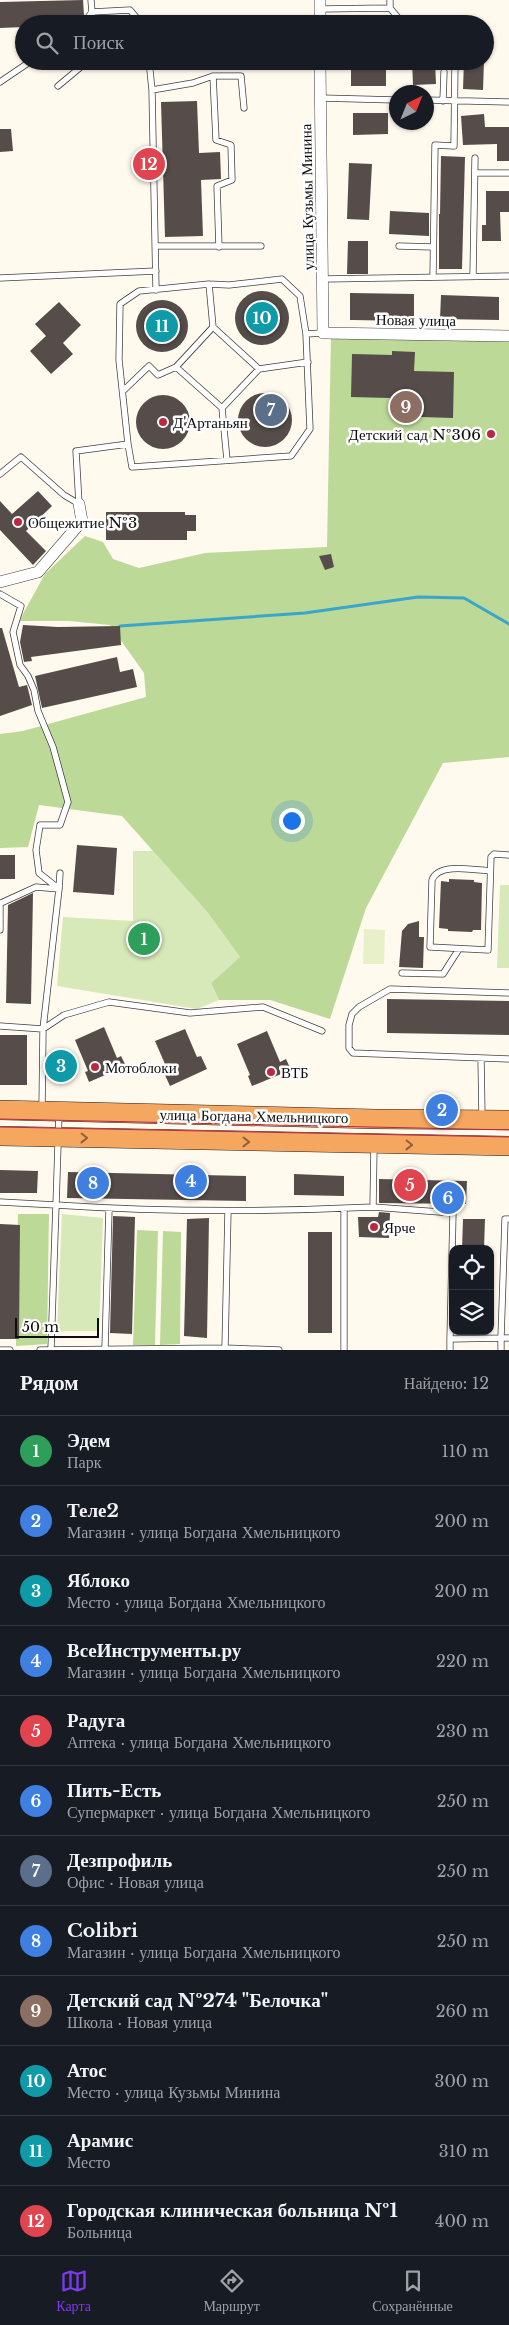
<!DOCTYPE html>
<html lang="ru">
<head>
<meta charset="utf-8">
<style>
	:root { --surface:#171b24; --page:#20242c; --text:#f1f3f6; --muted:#9ea1a6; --line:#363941; --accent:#7c3aed }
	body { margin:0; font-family:"Libre Baskerville",serif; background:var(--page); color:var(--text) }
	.controls { position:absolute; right:15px; bottom:15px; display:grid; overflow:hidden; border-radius:10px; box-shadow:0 1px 4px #0004 }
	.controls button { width:45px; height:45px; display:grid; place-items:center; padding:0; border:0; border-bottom:1px solid var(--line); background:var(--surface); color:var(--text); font:25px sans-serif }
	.compass { position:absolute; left:389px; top:85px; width:45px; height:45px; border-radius:50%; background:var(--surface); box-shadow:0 1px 4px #0004; rotate:43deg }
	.scale { position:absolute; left:15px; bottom:12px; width:84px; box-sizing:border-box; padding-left:5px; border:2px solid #0d0d0d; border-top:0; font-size:14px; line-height:18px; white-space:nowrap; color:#0d0d0d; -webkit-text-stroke:4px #fff; paint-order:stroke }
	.you { position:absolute; left:291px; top:820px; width:18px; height:18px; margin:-12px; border:4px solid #fff; border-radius:50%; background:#1a73e8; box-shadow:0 0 0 8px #1a73e833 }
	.badge { display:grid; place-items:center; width:32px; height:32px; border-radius:50%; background:var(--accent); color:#fff; font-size:16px; font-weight:700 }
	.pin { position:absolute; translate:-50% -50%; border:2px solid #fff; box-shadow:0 1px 5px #0006 }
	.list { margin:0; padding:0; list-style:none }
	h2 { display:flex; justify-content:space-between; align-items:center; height:65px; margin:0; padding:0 20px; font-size:21px }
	h2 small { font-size:16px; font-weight:400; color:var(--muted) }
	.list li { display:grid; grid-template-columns:32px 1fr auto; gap:15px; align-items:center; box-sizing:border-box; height:70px; padding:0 20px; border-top:1px solid var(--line) }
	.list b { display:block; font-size:19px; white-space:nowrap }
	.list p { margin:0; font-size:16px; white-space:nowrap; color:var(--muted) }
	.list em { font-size:16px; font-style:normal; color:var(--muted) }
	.icon { flex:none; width:28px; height:28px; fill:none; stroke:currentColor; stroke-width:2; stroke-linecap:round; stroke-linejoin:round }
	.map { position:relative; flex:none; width:509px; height:1350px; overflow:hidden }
	.search { position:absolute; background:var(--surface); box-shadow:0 1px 4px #0004; left:15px; right:15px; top:15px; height:55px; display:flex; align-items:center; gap:12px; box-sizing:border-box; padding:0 18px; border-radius:28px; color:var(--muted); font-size:19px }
	.sheet { height:905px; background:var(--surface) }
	nav { display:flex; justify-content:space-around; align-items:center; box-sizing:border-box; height:70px; border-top:1px solid var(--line); background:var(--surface); font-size:14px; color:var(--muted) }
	nav a { display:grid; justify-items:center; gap:2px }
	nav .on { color:var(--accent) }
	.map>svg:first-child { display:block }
	.green { fill:#d7e9b8 }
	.forest { fill:#bdd997 }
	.pitch { fill:#e8f0ca }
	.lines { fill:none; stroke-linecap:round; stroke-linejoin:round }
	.stream { stroke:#3ba5cc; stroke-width:3 }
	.building { fill:#564d4a }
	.service-casing { stroke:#404040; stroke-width:7 }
	.minor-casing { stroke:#404040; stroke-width:12 }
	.trunk-casing { stroke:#1e1e1e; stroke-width:20 }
	.service { stroke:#fff; stroke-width:5.5 }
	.minor { stroke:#fff; stroke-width:11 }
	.trunk { stroke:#f5a65f; stroke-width:19 }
	.tram { stroke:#bc2741; stroke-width:1 }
	.oneway { stroke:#8d613a }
	.poi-dot { fill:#bc2741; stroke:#fff; stroke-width:2 }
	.labels { text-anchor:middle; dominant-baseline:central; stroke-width:5; stroke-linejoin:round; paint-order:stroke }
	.street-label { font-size:15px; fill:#0d0d0d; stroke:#fff }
	.poi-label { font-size:15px; fill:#0d0d0d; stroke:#fff; text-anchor:start }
</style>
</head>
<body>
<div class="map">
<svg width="509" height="1350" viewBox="0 0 509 1350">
	<rect width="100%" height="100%" fill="#fff9ee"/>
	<path class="green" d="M133,851h20l55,62 32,44 -29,26 8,17 -22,9 -140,-23 6,-69 70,4z
		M500,885h9v83h-12z
		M62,1214l41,4 -4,113h-42z"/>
	<path class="forest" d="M331,334l178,7v416l-66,6 -77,145 -36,111 -60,-19h-51l-8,-17 29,-26 -32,-44 -86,-97 -83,-11 -11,42 -28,1v-114l23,-3 123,-34 -2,-24 -34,-48 -41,-4h-50l26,-47 40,-38 18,6 10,17 26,9 66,-15 122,-6z
		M18,1214h31l-2,130 -31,2z
		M137,1230l21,1 -3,114h-22z
		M163,1231l18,1 -1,112 -20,1z"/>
	<path class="pitch" d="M364,929l21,1 -1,34h-21z"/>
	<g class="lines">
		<path class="stream" d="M120,626l185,-13 113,-16 46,1 45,26"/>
	</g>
	<path class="building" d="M83,0l1,15 -6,9h-54v3l-24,1v-26z
		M412,61h23l1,23 -23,1z
		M464,61h20l-1,29 -20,-1z
		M351,65h35v21h-35z
		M197,101l2,52 21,-1 1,27 -20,1 2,56 -38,1 -4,-135z
		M353,113h35v21l-35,1z
		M484,114l1,13h24v34h-12v-17l-34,1 -2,-29z
		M0,129h11l2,22 -13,1z
		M441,156l24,1 -3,112h-23v-55h1z
		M349,163l23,1 -3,56 -22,-1z
		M486,191h23v21h-9l1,29h-19v-16h4z
		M390,211l39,2v23l-40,-2z
		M348,241h20v33h-21z
		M235 318a27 27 0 1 1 54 0a27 27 0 1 1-54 0Z
		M350,293l64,1v27l-64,-1z
		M441,295l58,2v23l-59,-1z
		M136 326a26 26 0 1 1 52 0a26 26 0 1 1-52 0Z
		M59,302l22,23 -18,18 10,11 -22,20 -21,-23 16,-15 -11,-12z
		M392,351l23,1 -1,19 40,1 -1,46 -63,-2v-18l-39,-1 1,-43 40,1z
		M238 420a27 27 0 1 1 54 0a27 27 0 1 1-54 0Z
		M136 422a27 27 0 1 1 54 0a27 27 0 1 1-54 0Z
		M38,491l14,15 -26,25 20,20 -13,14 -33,-35v-29l12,13z
		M106,512h79v3h11v16h-9v9h-81z
		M331,554l3,13 -9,3 -6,-14z
		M23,625l35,2 62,-1 1,19 -90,12 1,4 -8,1 -4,-20z
		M0,628h2l17,59 8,-2 5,20 -32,11z
		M117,657l3,15 13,-3 4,18 -95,21 -7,-32z
		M77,845l40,3 -3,47 -41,-3z
		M0,855h15v24h-15z
		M449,879l25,1v2l8,1 -1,47h-8l-1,2 -24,-1v-2l-9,-1 2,-47 8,1z
		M33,893l-2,111 -25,-1 2,-98z
		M419,921v16h5l-1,31 -24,-1 3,-36 6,-7z
		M387,999l122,2v34l-122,-2z
		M104,1027l13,31 4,-2 5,10 -37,16 -4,-10 3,-1 -13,-31z
		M185,1029l12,28 4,-1 6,13 -37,17 -6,-13 4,-2 -13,-30z
		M267,1031l13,31 6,-3 5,11 -39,16 -4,-10 2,-1 -13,-31z
		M0,1035h27v50h-27z
		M0,1170l38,1 -1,22h-37z
		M68,1172l178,4v25l-179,-3z
		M294,1174l50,2v20l-50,-1z
		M379,1179l88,2 -1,23 -87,-1z
		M379,1212l11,1 -1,25 -30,-1 -1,-20h20z
		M113,1216l22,1 -3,117 -22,-1z
		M209,1218l-2,120 -23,-2 3,-117z
		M463,1219h22l-1,30h-22z
		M0,1224l20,1 -1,114h-19z
		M308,1232h24v101h-24z"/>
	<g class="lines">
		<g class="service-casing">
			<path id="service" d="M91,0l2,24
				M390,8l10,12v4
				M320,9l70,-1v-8
				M83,24l9,-12 38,-2 12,14
				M149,61l3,29 4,200
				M213,76l3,64 15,5 1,35 -15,6 2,61
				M0,82l31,-21
				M58,86l30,-25
				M152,90l41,-7 20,-7h28l3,32
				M321,98l75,2
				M426,100l83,2
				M443,101l1,-29
				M475,173h34
				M155,246h106
				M399,246l34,1
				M473,276l2,-118
				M433,277l2,-132 19,1 1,-85
				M0,278l156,-7
				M323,279l186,-3
				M213,327l46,42 49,-7
				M306,334l17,-1
				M176,367l37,-40 -4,-43
				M123,391l26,-25 9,9 18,-8 46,41
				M227,460l-5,-52 37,-39
				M0,474l21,-17 43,38 15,9
				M79,504l-3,-53 52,-7 4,23 159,-11 19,-27 -4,-95 -6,-38 -18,-17 -53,6 -20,-1 -70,7 -19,13 -1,56 9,84
				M0,594l21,12 -8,26 7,33 8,11 6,14 4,21 15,36 15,55 -8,23h-20l-4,25 3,23 20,16
				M490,871c-15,-1 -52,-9 -58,9l-2,67 58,3 3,-93 3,-3 15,1
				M59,889l1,-16
				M0,903v27
				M1,903l35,-16 23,2 -16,140 -1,80
				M402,973l41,1 16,-25
				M509,993l-119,-4 -31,18 -7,7 -3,11v23l4,5 156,6
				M0,1026l43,3 21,-14 45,-13 81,11 73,-6 59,24
				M481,1058l1,58
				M0,1202l56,3 3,-91
				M373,1207l80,6 -3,126
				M344,1209v141
				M105,1348l4,-139
				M225,1348l3,-137
				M51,1349l5,-144c105,7 211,7 317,2l1,-60
				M0,1350h10
				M40,1350l185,-2 54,2
				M450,1350v-11l51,-1 4,-119h4
				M501,1350v-12h8"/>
		</g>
		<g class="minor-casing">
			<path id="minor" d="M320,0v24
				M320,61l3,272 186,3
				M0,582l38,-10 44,-51 -3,-17"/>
		</g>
		<g class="trunk-casing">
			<path id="trunk" d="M0,1110l376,9 133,1
				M0,1136l509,10"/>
		</g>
		<use href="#service" class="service"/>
		<use href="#minor" class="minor"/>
		<use href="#trunk" class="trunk"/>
		<path class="tram" d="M0,1119l509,11
			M0,1127l509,10"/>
	</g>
	<defs><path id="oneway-chevron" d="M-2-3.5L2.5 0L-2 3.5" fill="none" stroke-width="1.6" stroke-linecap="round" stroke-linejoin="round" transform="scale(1.25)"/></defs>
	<g class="oneway">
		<use href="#oneway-chevron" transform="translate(84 1138) rotate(1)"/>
		<use href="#oneway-chevron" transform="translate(246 1142) rotate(1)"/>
		<use href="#oneway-chevron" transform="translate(409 1145) rotate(1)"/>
	</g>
	<g class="poi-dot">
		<circle cx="163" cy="422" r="5"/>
		<circle cx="491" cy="434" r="5"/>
		<circle cx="18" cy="522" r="5"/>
		<circle cx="95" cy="1067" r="5"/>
		<circle cx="271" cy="1072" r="5"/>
		<circle cx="374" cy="1227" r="5"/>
	</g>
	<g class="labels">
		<g class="street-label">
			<text transform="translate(307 197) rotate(-91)">улица Кузьмы Минина</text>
			<text transform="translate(416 320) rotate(1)">Новая улица</text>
			<text transform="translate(254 1116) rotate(1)">улица Богдана Хмельницкого</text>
		</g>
		<g class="poi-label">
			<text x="173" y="422">Д'Артаньян</text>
			<text x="481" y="434" text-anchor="end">Детский сад №306</text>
			<text x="28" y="522">Общежитие №3</text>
			<text x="105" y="1067">Мотоблоки</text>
			<text x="281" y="1072">ВТБ</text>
			<text x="384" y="1227">Ярче</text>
		</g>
	</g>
</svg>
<div class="controls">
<button><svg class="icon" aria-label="locate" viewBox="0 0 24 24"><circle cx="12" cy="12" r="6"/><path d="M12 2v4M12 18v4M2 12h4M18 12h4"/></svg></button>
<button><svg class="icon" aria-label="layers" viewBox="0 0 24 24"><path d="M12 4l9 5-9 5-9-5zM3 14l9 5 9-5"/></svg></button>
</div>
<svg class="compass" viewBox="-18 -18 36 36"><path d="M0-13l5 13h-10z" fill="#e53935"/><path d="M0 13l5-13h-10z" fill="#9ea1a6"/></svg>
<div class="scale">50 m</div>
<div class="you"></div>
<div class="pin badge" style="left:144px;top:939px;background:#2e9e5b">1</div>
<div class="pin badge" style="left:442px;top:1110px;background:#3f7fe0">2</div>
<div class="pin badge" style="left:61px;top:1066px;background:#0f9aa8">3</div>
<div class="pin badge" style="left:191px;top:1181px;background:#3f7fe0">4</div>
<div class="pin badge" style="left:410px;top:1185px;background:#e0444e">5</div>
<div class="pin badge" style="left:448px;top:1198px;background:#3f7fe0">6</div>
<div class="pin badge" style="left:271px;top:410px;background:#5c6f8a">7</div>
<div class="pin badge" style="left:93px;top:1183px;background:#3f7fe0">8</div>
<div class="pin badge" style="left:406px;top:407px;background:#8d6e63">9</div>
<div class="pin badge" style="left:262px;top:318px;background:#0f9aa8">10</div>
<div class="pin badge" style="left:162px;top:326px;background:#0f9aa8">11</div>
<div class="pin badge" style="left:149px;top:164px;background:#e0444e">12</div>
<div class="search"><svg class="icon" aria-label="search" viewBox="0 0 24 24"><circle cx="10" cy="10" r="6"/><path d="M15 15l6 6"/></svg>Поиск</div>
</div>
<section class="sheet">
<h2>Рядом<small>Найдено: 12</small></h2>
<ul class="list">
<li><span class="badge" style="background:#2e9e5b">1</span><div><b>Эдем</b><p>Парк</p></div><em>110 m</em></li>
<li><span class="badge" style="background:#3f7fe0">2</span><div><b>Теле2</b><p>Магазин · улица Богдана Хмельницкого</p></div><em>200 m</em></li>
<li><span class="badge" style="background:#0f9aa8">3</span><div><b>Яблоко</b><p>Место · улица Богдана Хмельницкого</p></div><em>200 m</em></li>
<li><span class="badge" style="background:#3f7fe0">4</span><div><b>ВсеИнструменты.ру</b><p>Магазин · улица Богдана Хмельницкого</p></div><em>220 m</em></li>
<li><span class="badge" style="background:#e0444e">5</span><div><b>Радуга</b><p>Аптека · улица Богдана Хмельницкого</p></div><em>230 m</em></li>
<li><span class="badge" style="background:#3f7fe0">6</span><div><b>Пить-Есть</b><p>Супермаркет · улица Богдана Хмельницкого</p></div><em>250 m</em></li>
<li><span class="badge" style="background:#5c6f8a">7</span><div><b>Дезпрофиль</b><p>Офис · Новая улица</p></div><em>250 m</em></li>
<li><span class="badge" style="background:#3f7fe0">8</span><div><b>Colibri</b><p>Магазин · улица Богдана Хмельницкого</p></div><em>250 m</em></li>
<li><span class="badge" style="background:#8d6e63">9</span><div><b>Детский сад №274 &quot;Белочка&quot;</b><p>Школа · Новая улица</p></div><em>260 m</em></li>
<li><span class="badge" style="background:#0f9aa8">10</span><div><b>Атос</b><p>Место · улица Кузьмы Минина</p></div><em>300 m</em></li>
<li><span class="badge" style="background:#0f9aa8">11</span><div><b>Арамис</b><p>Место</p></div><em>310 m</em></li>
<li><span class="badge" style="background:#e0444e">12</span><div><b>Городская клиническая больница №1</b><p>Больница</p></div><em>400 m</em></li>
</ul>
</section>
<nav>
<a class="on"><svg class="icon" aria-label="map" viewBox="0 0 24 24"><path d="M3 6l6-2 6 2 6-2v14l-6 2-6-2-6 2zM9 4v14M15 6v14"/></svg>Карта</a>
<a><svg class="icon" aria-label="directions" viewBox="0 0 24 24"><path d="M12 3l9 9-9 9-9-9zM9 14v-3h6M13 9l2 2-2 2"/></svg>Маршрут</a>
<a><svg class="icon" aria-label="saved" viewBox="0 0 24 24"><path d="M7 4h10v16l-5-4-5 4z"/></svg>Сохранённые</a>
</nav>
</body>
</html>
